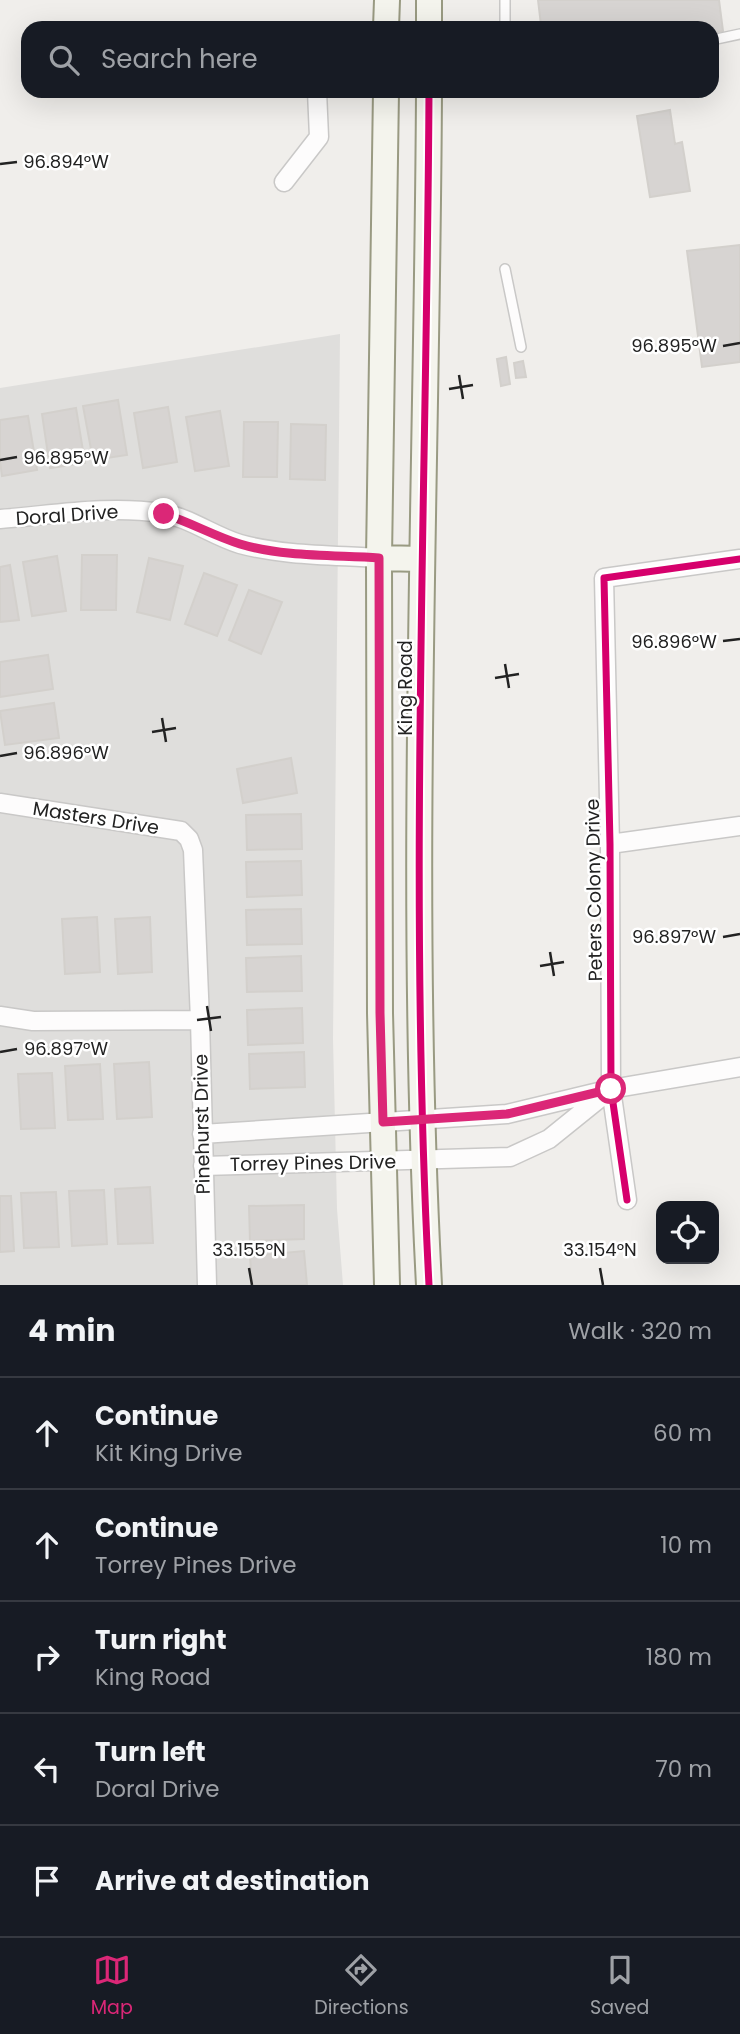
<!DOCTYPE html>
<html lang="en">
<head>
<meta charset="utf-8">
<style>
	:root { --surface:#171b24; --page:#20242c; --text:#f1f3f6; --muted:#9ea1a6; --line:#363941; --accent:#db2777 }
	body { margin:0; font-family:Poppins,sans-serif; background:var(--page); color:var(--text) }
	.controls { position:absolute; right:21px; bottom:21px; display:grid; overflow:hidden; border-radius:14px; box-shadow:0 7px 28px #0002 }
	.controls button { width:63px; height:63px; display:grid; place-items:center; padding:0; border:0; border-bottom:2px solid var(--line); background:var(--surface); color:var(--text); font:35px sans-serif }
	.stop { position:absolute; width:21px; height:21px; margin:-16px; border:5px solid #db2777; border-radius:50%; background:#fff }
	.stop.end { background:#db2777; border-color:#fff; box-shadow:0 2px 7px #0008 }
	.list { margin:0; padding:0; list-style:none }
	h2 { display:flex; justify-content:space-between; align-items:center; height:91px; margin:0; padding:0 28px; font-size:30px }
	h2 small { font-size:23px; font-weight:400; color:var(--muted) }
	.list li { display:grid; grid-template-columns:46px 1fr auto; gap:21px; align-items:center; box-sizing:border-box; height:112px; padding:0 28px; border-top:2px solid var(--line) }
	.list b { display:block; font-size:26px; white-space:nowrap }
	.list p { margin:0; font-size:23px; white-space:nowrap; color:var(--muted) }
	.list em { font-size:23px; font-style:normal; color:var(--muted) }
	.icon { flex:none; width:38px; height:38px; fill:none; stroke:currentColor; stroke-width:2; stroke-linecap:round; stroke-linejoin:round }
	.map { position:relative; flex:none; width:740px; height:1285px; overflow:hidden }
	.search { position:absolute; background:var(--surface); box-shadow:0 7px 28px #0002; left:21px; right:21px; top:21px; height:77px; display:flex; align-items:center; gap:18px; box-sizing:border-box; padding:0 24px; border-radius:21px; color:var(--muted); font-size:26px }
	.sheet { height:651px; background:var(--surface) }
	nav { display:flex; justify-content:space-around; align-items:center; box-sizing:border-box; height:98px; border-top:2px solid var(--line); background:var(--surface); font-size:19px; color:var(--muted) }
	nav a { display:grid; justify-items:center; gap:4px }
	nav .on { color:var(--accent) }
	.map>svg:first-child { display:block }
	.residential { fill:#dfdedc }
	.building { fill:#d7d4d2; stroke:#d3d0cc; stroke-width:2 }
	.lines { fill:none; stroke-linecap:round; stroke-linejoin:round }
	.lane-casing { stroke:#c9c8c7; stroke-width:12 }
	.street-casing { stroke:#c9c8c7; stroke-width:21 }
	.secondary-casing { stroke:#999a82; stroke-width:28 }
	.lane { stroke:#fdfcfc; stroke-width:9 }
	.street { stroke:#fdfcfc; stroke-width:18 }
	.secondary { stroke:#f4f4ed; stroke-width:24 }
	.cycleway-casing { stroke:#fff; stroke-width:11 }
	.cycleway { stroke:#d6006c; stroke-width:7 }
	.route { stroke:#db2777; stroke-width:9 }
	.ticks { fill:none; stroke:#222; stroke-width:2.5 }
	.labels { text-anchor:middle; dominant-baseline:central; stroke-width:5; stroke-linejoin:round; paint-order:stroke }
	.street-label { font-size:19px; fill:#222; stroke:#fff }
	.ticks-label { font-size:18px; text-anchor:middle; fill:#222; stroke:#fff; stroke-width:5; stroke-linejoin:round; paint-order:stroke }
</style>
</head>
<body>
<div class="map">
<svg width="740" height="1285" viewBox="0 0 740 1285">
	<rect width="100%" height="100%" fill="#f0eeeb"/>
	<path class="residential" d="M340,334l-7,705 4,170 6,76h-343v-897z"/>
	<path class="building" d="M538,0h181l4,31 -11,2v-5h-178v-2l7,-1z
		M670,110l5,34 7,-2 8,49 -40,6 -13,-81z
		M740,245v117l-38,5 -15,-116z
		M506,357l4,27 -9,2 -4,-27z
		M523,361l3,16 -10,1 -2,-15z
		M118,400l9,55 -34,5 -10,-54z
		M168,407l9,55 -34,6 -9,-55z
		M76,408l9,55 -35,5 -8,-54z
		M220,411l9,55 -34,5 -9,-54z
		M28,416l9,54 -35,6 -2,-15v-41z
		M244,422h34l-1,55h-34z
		M291,424l35,1 -1,55 -35,-1z
		M82,555h35l-1,55h-35z
		M57,556l9,55 -34,5 -9,-54z
		M149,558l34,8 -13,54 -33,-8z
		M10,565l9,55 -19,2v-55z
		M204,573l33,12 -20,51 -32,-12z
		M249,590l33,12 -21,52 -32,-14z
		M48,655l5,34 -53,8v-35z
		M54,703l5,35 -54,7 -5,-34z
		M291,758l6,35 -54,10 -6,-34z
		M301,814l1,35 -55,1 -1,-35z
		M301,861l1,34 -55,2 -1,-35z
		M301,909l1,35 -55,1 -1,-35z
		M97,917l3,55 -35,2 -3,-55z
		M150,917l2,55 -34,2 -3,-55z
		M301,956l1,35 -55,1 -1,-34z
		M302,1008l1,35 -55,2 -1,-35z
		M304,1052l1,35 -55,2 -1,-35z
		M149,1062l3,55 -35,2 -3,-55z
		M100,1064l3,55 -35,1 -3,-54z
		M52,1073l3,55 -34,1 -3,-55z
		M150,1187l3,56 -35,1 -3,-55z
		M104,1190l3,54 -35,2 -3,-55z
		M56,1192l3,55 -35,1 -3,-55z
		M0,1196h11l3,55 -14,1z
		M304,1205v34l-54,2 -1,-35z
		M304,1251l3,34h-55l-2,-29z"/>
	<g class="lines">
		<g class="lane-casing">
			<path id="lane" d="M505,0v28
				M712,40l28,-6
				M505,269l16,78"/>
		</g>
		<g class="street-casing">
			<path id="street" d="M284,182l35,-45 -2,-46
				M0,519c53,-4 108,-14 161,-6 28,4 52,23 79,31 44,12 94,11 139,14
				M0,803l181,28 8,8 4,11 7,170 7,265
				M610,844l130,-18
				M0,1016l33,5 167,-1
				M611,1089l129,-22
				M202,1134l305,-20 104,-25 -62,50 -39,18 -307,9
				M627,1200l-16,-111 -1,-245 -6,-266 136,-19"/>
		</g>
		<g class="secondary-casing">
			<path id="secondary" d="M386,28l1,-28
				M429,28v-28
				M386,91l-7,467 1,455 7,272
				M429,91c-2,398 -21,797 0,1194
				M379,558l43,1"/>
		</g>
		<use href="#lane" class="lane"/>
		<use href="#street" class="street"/>
		<use href="#secondary" class="secondary"/>
		<g class="cycleway-casing">
			<path id="cycleway" d="M429,91c-2,398 -21,797 0,1194
				M627,1200l-16,-111 -1,-245 -6,-266 136,-19"/>
		</g>
		<use href="#cycleway" class="cycleway"/>
	</g>
	<g class="lines">
		<path class="route" d="M164,514c26,8 50,22 76,30 43,13 94,11 139,14l1,455 3,109 124,-8 104,-25"/>
	</g>
	<path class="ticks" d="M0,164l17,-2M723,346l17,-3M459,375l4,24M449,389l24,-4M0,460l17,-3M723,641l17,-2M505,664l4,24M495,678l24,-4M162,718l4,24M152,732l24,-4M0,756l17,-3M723,937l17,-3M550,952l4,24M540,966l24,-4M207,1006l4,25M197,1020l24,-3M0,1052l17,-3M249,1268l3,17M600,1268l3,17"/>
	<g class="labels">
		<g class="street-label">
			<text transform="translate(67 515) rotate(-4)">Doral Drive</text>
			<text transform="translate(405 688) rotate(-90)">King Road</text>
			<text transform="translate(96 818) rotate(9)">Masters Drive</text>
			<text transform="translate(594 890) rotate(-91)">Peters Colony Drive</text>
			<text transform="translate(202 1124) rotate(-91)">Pinehurst Drive</text>
			<text transform="translate(313 1163) rotate(-1)">Torrey Pines Drive</text>
		</g>
	</g>
	<g class="ticks-label">
		<text x="66" y="168">96.894°W</text>
		<text x="674" y="352">96.895°W</text>
		<text x="66" y="464">96.895°W</text>
		<text x="674" y="648">96.896°W</text>
		<text x="66" y="759">96.896°W</text>
		<text x="674" y="943">96.897°W</text>
		<text x="66" y="1055">96.897°W</text>
		<text x="249" y="1256">33.155°N</text>
		<text x="600" y="1256">33.154°N</text>
	</g>
</svg>
<div class="controls">
<button><svg class="icon" aria-label="locate" viewBox="0 0 24 24"><circle cx="12" cy="12" r="6"/><path d="M12 2v4M12 18v4M2 12h4M18 12h4"/></svg></button>
</div>
<div class="stop" style="left:611px;top:1089px"></div>
<div class="stop end" style="left:164px;top:514px"></div>
<div class="search"><svg class="icon" aria-label="search" viewBox="0 0 24 24"><circle cx="10" cy="10" r="6"/><path d="M15 15l6 6"/></svg>Search here</div>
</div>
<section class="sheet">
<h2>4 min<small>Walk · 320 m</small></h2>
<ul class="list">
<li><svg class="icon" aria-label="ahead" viewBox="0 0 24 24"><path d="M12 20V5M6 11l6-6 6 6"/></svg><div><b>Continue</b><p>Kit King Drive</p></div><em>60 m</em></li>
<li><svg class="icon" aria-label="ahead" viewBox="0 0 24 24"><path d="M12 20V5M6 11l6-6 6 6"/></svg><div><b>Continue</b><p>Torrey Pines Drive</p></div><em>10 m</em></li>
<li><svg class="icon" aria-label="right" viewBox="0 0 24 24"><path d="M7 20v-9h11M14 6l5 5-5 5"/></svg><div><b>Turn right</b><p>King Road</p></div><em>180 m</em></li>
<li><svg class="icon" aria-label="left" viewBox="0 0 24 24"><path d="M17 20v-9H6M10 6l-5 5 5 5"/></svg><div><b>Turn left</b><p>Doral Drive</p></div><em>70 m</em></li>
<li><svg class="icon" aria-label="arrive" viewBox="0 0 24 24"><path d="M6 21V4h12l-3 4 3 4H6"/></svg><div><b>Arrive at destination</b></div></li>
</ul>
</section>
<nav>
<a class="on"><svg class="icon" aria-label="map" viewBox="0 0 24 24"><path d="M3 6l6-2 6 2 6-2v14l-6 2-6-2-6 2zM9 4v14M15 6v14"/></svg>Map</a>
<a><svg class="icon" aria-label="directions" viewBox="0 0 24 24"><path d="M12 3l9 9-9 9-9-9zM9 14v-3h6M13 9l2 2-2 2"/></svg>Directions</a>
<a><svg class="icon" aria-label="saved" viewBox="0 0 24 24"><path d="M7 4h10v16l-5-4-5 4z"/></svg>Saved</a>
</nav>
</body>
</html>
